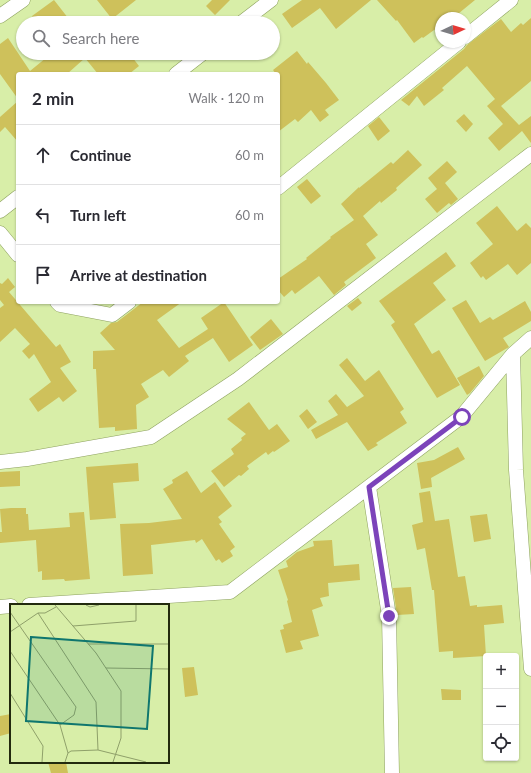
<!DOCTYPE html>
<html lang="en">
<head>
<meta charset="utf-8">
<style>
	:root { --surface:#fff; --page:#f2f2f3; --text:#2b2b33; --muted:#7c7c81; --line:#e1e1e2 }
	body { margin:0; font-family:Lato,sans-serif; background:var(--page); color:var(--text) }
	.controls { position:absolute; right:12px; bottom:12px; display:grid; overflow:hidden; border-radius:4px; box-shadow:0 1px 3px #0004 }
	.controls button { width:36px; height:36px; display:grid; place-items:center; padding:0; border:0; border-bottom:1px solid var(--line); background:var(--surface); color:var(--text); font:20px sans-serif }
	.compass { position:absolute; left:435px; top:12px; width:36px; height:36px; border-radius:50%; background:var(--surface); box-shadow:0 1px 3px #0004; rotate:86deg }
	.stop { position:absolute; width:12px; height:12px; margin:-9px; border:3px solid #7c43ba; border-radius:50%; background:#fff }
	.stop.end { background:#7c43ba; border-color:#fff; box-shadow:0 1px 4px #0008 }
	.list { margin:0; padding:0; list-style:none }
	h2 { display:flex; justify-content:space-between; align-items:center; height:52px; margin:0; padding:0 16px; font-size:17px }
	h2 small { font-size:13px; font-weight:400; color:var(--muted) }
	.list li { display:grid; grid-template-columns:26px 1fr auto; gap:12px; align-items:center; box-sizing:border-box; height:60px; padding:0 16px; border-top:1px solid var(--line) }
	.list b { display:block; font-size:15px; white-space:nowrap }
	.list em { font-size:13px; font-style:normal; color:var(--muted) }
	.icon { flex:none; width:22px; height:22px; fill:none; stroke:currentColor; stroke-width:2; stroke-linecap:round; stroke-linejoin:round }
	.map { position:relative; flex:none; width:531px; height:773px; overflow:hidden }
	.search { position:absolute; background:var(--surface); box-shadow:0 1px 3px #0004; left:16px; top:16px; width:264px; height:44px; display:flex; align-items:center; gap:10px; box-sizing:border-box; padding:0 14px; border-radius:22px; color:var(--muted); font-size:15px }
	.panel { position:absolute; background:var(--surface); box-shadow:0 1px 3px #0004; left:16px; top:72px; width:264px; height:232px; border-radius:4px }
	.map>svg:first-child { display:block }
	.building { fill:#cec15b }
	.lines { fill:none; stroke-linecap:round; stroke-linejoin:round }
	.minor-casing { stroke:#8da15f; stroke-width:15 }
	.minor { stroke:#fff; stroke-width:14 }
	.route { stroke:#7c43ba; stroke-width:5 }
	.inset-road { fill:none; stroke:#8fa06a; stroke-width:1 }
	.view { fill:#0f766e; fill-opacity:0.15; stroke:#0f766e; stroke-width:2 }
	.inset-edge { fill:none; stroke:#222a0e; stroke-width:2 }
</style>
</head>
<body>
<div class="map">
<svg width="531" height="773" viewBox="0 0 531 773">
	<rect width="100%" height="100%" fill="#d8eea8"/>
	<path class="building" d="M54,0l18,23h-34l-6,-7z
		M97,0h39l-24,19z
		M212,0h18l-15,15 -9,-9z
		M302,0h69l-35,29 -16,-21 -28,20 -10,-14z
		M377,0h98l-22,18h-12v7l-18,13 -1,-1 -8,6 -17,-23 -1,1z
		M531,18v63l-30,25 18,19 12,-9v27l-9,-12 -23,20 -11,-13 15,-14 -16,-18 8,-7 -28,-33 -25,22 2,2 -20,16 -7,-10 -8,10 -8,-6 63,-51 3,-4 34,-26 10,13 10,-9 2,2z
		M8,38l22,33 22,-18h77l10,13 -10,8h-31l-13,-16 -18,16h-49v25l-18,-25v-30z
		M297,51l10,13 1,-2 18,21 13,17 -14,10 4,5 -9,7 -9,-12 -13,12 -3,-3 -17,13v-58h-2l-3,-4z
		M18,101v41l-13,-15 -5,5v-15z
		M464,114l9,10 -7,8 -10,-11z
		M379,117l11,14 -12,10 -10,-15z
		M408,150l14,15 -26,23 1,2 -16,13 -1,-2 -17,15 15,19 -12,9 10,14 -32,24 2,3 -12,10 -15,-19 -24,18 -3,-4 -8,7 -6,-7v-11l29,-20 -1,-1 25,-20 -1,-1 24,-17 -13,-16 18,-17v1l32,-26 2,2z
		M447,161l10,11 -12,11 13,16 -7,6 -2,-2 -12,10 -12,-14 12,-10 -9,-11z
		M307,179l14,17 -10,8 -14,-17z
		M497,206l20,25 9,-8 5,5v35l-14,12 -9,-11 -22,16 -3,-4 -2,2 -11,-15 23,-19 -17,-21z
		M446,252l10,14 -23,17 13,17 -32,24 18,30 7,-4 21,35 -23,13 -46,-73 4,-3 -16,-21z
		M8,278l7,9 -6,5 47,55 4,-3 11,18 -11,6 17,23 -14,11 -4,-5 -21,15 -9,-13 22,-17 -17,-28 -5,5 -7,-8 8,-7 -15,-16 -15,14v-34l4,-3 -4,-5v-17l2,1z
		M358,298l4,5 -10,8 -5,-5z
		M466,300l14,23 10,-6 3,3 32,-19 6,11v9l-28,17 6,9 -24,14 -33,-53z
		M143,302h39l-25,18 22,28 29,-19 -7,-11 23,-16 29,43 -24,17 -16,-24 -28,18 4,5 -20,16 -6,-7 -22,14 8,13 -13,8 1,24 -22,2v-4l-16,1 -3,-59h-3v-18l22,-1 -15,-17 11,-10 6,-1z
		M271,319l12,15 -23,16 -10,-13z
		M347,358l18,23 14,-11 25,39 -4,3 7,11 -31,20 2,2 -10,6 -21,-29 -31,17 -5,-9 27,-15 -10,-14 8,-7 11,13 17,-11 -25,-31z
		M479,366l5,10 -14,17 -3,2 -10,-17z
		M249,402l20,28 8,-6 13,17 -16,11 -1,-1 -5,4 -2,-3 -19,14 2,3 -8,7 -2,-1 -15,12 -13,-16 23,-17 -3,-5 11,-9 -1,-2 5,-4 -19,-15z
		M307,409l10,13 -9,7 -9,-13z
		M458,447l7,12 -34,19 1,9 -11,2 -4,-26 17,-3z
		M138,463l1,18 -26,2 3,35 -26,2 -4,-53z
		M20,471v15l-20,1v-15z
		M187,471l14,22 14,-11 17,24 -14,11 4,5 -3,2 16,23 -5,4 3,5 -11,7 -3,-4 -3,2 -14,-22 -6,4 -1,-3 -44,5 2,29 -30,2 -3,-52 29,-1 33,-4 -19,-30 10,-6 -1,-3z
		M430,491l5,30 14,-2 9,58 7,-1 5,30 7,-1v2l25,-2 2,18 -20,2 2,31 -33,2v-7l-14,1 -5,-62h-2l-7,-42 -8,2 -5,-25 11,-3 -4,-29z
		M11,508h15v6h2l1,16 41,-3 -1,-14 15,-1 6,67 -25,2 -1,-2 -22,1v-9l-4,1 -2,-32 -36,3v-11h2l-2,-23z
		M487,514l4,25 -17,3 -4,-26z
		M332,540l2,26 25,-2 1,16 -32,3 1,13 -9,2 3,8 -11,4 7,26 -19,5 3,8 -17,4 -6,-23 4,-1 -1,-4 9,-3 -5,-21 1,-1 -10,-30 10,-3 -2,-6 11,-9 17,-6 -1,-5z
		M411,587l3,27 -17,1 -4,-27z
		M194,667l4,28 -13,2 -3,-29z
		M441,689l20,1v10h-19z
		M11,714v19l-11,3v-20z
		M48,762h18l2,11h-17z"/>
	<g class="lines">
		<g class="minor-casing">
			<path id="minor" d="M0,16l23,-16
				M241,23l30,-23
				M465,37l46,-37
				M176,74l27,-21
				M278,188l181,-146
				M0,211l18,-14
				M0,233l18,22
				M57,302l3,3 52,10 17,-13
				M513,354l3,116 15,199
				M0,462l27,-3 124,-22 87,-58 293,-225
				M369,487l20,129 3,157
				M29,605l201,-13 231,-175 52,-63 18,-16
				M0,607l11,-1"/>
		</g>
		<use href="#minor" class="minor"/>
	</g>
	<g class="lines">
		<path class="route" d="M389,616l-20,-129 93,-70"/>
	</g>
	<g transform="translate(10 604)">
		<rect width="159" height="159" fill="#d8eea8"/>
		<path class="inset-road" d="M45,1l41,48 25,38v47l-8,24M76,1l4,2 9,-2M0,8l66,95 -2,8 -14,10M28,9l58,89 2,48M63,22l63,-5v-16M0,28l28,-19h7l11,-6M78,40h81M0,47l50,74 8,28M96,64l63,1M0,89l33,53 -1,16M55,158l3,-9 3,-2 27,-1 48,12"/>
		<path class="view" d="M21,33l122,9 -6,83 -121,-8z"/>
		<rect width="159" height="159" class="inset-edge"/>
	</g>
</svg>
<div class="controls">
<button>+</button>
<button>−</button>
<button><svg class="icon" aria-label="locate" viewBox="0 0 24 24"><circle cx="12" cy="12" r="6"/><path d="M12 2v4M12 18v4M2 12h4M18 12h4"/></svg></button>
</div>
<svg class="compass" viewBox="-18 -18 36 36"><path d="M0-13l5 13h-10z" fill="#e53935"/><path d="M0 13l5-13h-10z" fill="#7c7c81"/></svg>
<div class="stop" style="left:462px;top:417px"></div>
<div class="stop end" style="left:389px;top:616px"></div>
<div class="search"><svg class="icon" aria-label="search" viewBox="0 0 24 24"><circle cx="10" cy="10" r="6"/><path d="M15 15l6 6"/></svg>Search here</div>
<section class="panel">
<h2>2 min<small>Walk · 120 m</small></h2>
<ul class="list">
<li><svg class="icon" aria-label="ahead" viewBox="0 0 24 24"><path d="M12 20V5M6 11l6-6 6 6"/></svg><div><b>Continue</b></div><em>60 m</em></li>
<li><svg class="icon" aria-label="left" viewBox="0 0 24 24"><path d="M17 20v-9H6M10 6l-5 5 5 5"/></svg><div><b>Turn left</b></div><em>60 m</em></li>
<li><svg class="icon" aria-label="arrive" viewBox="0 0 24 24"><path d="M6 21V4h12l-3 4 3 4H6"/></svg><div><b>Arrive at destination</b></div></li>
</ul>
</section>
</div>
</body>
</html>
